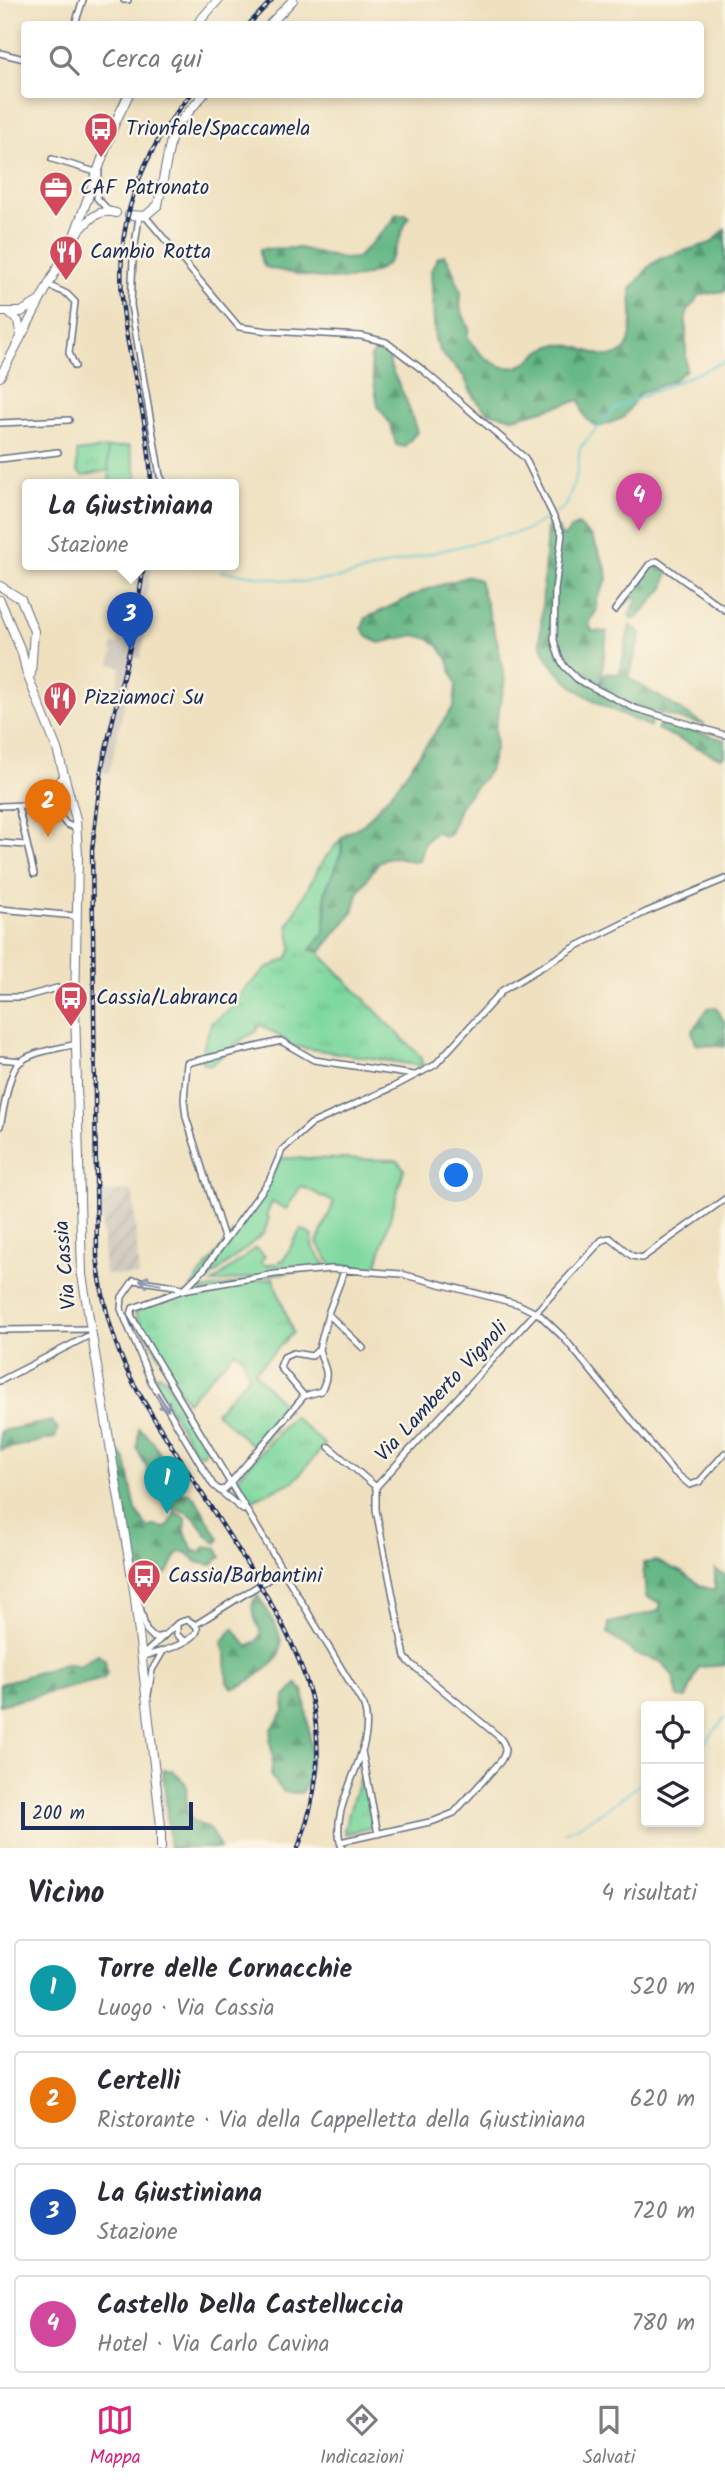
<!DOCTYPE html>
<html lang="it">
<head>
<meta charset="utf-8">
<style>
	:root { --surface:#fff; --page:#f2f2f3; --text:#2b2b33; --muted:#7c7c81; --line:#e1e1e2; --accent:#db2777 }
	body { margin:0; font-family:Kalam,sans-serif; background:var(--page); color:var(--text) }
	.controls { position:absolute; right:21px; bottom:21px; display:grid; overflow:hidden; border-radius:7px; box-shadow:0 4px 10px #0003 }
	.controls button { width:63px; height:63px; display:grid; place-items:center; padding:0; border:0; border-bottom:2px solid var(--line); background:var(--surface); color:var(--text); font:35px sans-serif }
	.scale { position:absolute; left:21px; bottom:18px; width:172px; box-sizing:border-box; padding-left:7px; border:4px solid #1b2f5e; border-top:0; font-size:19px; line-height:24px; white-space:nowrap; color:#1b2f5e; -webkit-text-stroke:5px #fcf5e5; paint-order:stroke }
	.you { position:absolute; left:457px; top:1176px; width:24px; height:24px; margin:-18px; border:5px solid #fff; border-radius:50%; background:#1a73e8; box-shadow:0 0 0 10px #1a73e833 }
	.badge { display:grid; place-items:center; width:46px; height:46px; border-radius:50%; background:var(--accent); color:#fff; font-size:23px; font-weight:700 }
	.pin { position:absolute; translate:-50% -58px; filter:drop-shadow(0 2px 4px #0008) }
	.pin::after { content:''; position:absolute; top:37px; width:24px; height:21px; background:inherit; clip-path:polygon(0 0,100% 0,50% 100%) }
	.popup { position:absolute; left:22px; top:479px; width:217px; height:91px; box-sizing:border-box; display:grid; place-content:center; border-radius:7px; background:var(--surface); filter:drop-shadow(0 2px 5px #0005); font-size:23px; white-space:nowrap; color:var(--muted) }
	.popup b { font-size:26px; color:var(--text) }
	.popup::after { content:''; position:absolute; left:50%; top:100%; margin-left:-14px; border:14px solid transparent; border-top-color:var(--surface) }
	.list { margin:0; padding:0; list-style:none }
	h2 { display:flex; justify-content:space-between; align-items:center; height:91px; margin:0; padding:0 28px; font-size:30px }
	h2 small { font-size:23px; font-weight:400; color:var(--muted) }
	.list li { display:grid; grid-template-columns:46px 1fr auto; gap:21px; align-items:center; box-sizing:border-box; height:98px; margin:0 14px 14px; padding:0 14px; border:2px solid var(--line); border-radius:7px }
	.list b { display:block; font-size:26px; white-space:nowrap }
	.list p { margin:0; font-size:23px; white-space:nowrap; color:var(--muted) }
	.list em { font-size:23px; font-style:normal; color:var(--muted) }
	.icon { flex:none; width:38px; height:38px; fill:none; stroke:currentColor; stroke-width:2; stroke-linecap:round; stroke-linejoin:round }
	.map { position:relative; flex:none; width:725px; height:1848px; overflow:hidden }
	.search { position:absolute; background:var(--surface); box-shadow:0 4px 10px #0003; left:21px; right:21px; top:21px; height:77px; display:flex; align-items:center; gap:18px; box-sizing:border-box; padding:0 24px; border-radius:7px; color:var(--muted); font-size:26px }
	.sheet { height:539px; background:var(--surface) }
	nav { display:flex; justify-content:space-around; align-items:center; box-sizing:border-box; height:98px; border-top:2px solid var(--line); background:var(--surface); font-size:19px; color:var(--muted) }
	nav a { display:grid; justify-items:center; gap:4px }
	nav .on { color:var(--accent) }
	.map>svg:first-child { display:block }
	.industrial { fill:url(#industrial-furrows) }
	.railway { fill:#cac3b8 }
	.grass { fill:url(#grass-tufts); stroke:#4c847e; stroke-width:2 }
	.forest { fill:url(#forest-firs); stroke:#407472; stroke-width:2 }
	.park { fill:#7ed89f; stroke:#4c847e; stroke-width:2 }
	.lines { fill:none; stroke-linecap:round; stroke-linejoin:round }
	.stream { stroke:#59c6cd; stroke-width:2 }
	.street-casing { stroke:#656d80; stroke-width:8 }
	.primary-casing { stroke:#656d80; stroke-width:10 }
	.street { stroke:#fff; stroke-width:5 }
	.primary { stroke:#fff; stroke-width:8 }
	.rail-casing { stroke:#1b2f5e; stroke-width:4.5 }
	.rail { stroke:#fcf5e5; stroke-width:2; stroke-dasharray:5; stroke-linecap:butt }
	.oneway { stroke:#8d97ae }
	.labels { text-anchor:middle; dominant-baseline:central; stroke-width:5; stroke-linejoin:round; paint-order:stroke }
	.poi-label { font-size:21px; fill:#1b2f5e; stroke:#fcf5e5; text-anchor:start }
	.street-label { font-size:21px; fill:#1b2f5e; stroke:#fcf5e5 }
</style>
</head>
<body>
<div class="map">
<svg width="725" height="1848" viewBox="0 0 725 1848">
	<defs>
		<pattern id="industrial-furrows" width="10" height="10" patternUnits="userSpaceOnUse" patternTransform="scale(1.75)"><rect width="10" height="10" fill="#cac3b8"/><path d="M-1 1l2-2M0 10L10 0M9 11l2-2" fill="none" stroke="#ada8a1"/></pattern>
		<pattern id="grass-tufts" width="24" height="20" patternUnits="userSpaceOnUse" patternTransform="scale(1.75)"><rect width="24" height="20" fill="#7ed89f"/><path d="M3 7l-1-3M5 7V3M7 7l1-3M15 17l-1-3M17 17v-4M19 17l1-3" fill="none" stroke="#6cba8b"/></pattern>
		<pattern id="forest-firs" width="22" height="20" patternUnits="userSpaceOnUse" patternTransform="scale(1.75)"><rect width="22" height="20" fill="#66b886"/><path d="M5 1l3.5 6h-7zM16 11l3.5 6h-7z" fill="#539671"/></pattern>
	</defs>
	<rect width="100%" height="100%" fill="#fcf5e5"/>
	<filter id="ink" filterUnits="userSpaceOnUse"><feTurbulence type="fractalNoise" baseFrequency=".0143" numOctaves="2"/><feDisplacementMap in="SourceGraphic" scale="14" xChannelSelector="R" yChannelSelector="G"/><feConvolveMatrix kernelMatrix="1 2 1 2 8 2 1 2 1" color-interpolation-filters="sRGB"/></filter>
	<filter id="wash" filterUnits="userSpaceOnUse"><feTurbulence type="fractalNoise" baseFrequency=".00686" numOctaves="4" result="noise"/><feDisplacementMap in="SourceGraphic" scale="28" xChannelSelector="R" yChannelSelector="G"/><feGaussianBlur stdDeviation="1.57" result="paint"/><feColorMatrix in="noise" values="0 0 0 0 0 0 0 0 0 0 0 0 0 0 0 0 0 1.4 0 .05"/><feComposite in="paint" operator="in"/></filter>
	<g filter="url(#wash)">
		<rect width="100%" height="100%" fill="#efe1c0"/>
		<path class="industrial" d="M133,1191l6,85 -34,-2 -5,-82z"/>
		<path class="railway" d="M139,564h13l-12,70 5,1 -5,23 -5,-1 -26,117 -12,-3 24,-104 -11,-3 3,-12 -2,-1 2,-8 5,1 3,-15 8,2z"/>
		<path class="grass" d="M107,448l3,22 -27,6 -6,-5v-19z
			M341,839l1,12 -17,41 1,19 -2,22 -13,17 10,1v4l99,101 3,10 -131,-20c-9,-10 -21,-13 -31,-21l-3,1 -1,5 -13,7 -33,27 -8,-2 -3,-5 11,-35 17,-12 16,-21 22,-21 22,-11 4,-11 -4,-22 34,-63z
			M273,1278l20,55 -39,39 34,38 -12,7 -1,11 -19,21 -40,-37 33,-36 -7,-20 -7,-5 -48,51 -52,-88c11,-18 114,-32 138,-36z
			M159,1374l5,4 41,67v6l-3,3 -7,-2 -42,-72z
			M293,1416l32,29 -31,36 -46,21 -14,-20z
			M362,1778l11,49 -28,7 -1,-4 15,-51z"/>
		<path class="forest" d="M396,214h10l3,3c-8,13 -11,29 -17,40 -24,37 -92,18 -127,10l-5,-10v-8l39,-1 44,11 14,-1 35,-36z
			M725,229v62l-25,4 -12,15 -2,7v53l-12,10 -35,14 -16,24 -24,9c-14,-6 -16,-12 -19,-27l-66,18 -27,-6 -15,-17 -8,-19 -23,-23 -6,-14 -4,-68 6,-13 7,-3 5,6 12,31 -1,15 9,22 -2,7c11,19 34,40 57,28 12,-7 17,-17 32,-19 14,-2 28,5 41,9 43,14 35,-40 34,-65l18,-22 12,-9 50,-15z
			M380,350l10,6v10l16,34 11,32 -13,15 -8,-2 -5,-20 -13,-19 -8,-48 6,-7z
			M551,521l7,7 4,9 3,-1 6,-8 7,-3 14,12 14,31 1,12 -11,21 1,8 -8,15 3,7 15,1 -7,58 7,8 45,19 -2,10c-43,-20 -94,-37 -110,-86l7,-114z
			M655,566l13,6 -4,16 -26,29 -6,3 -3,-5 9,-17 -3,-2 -11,9 1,-4 27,-34z
			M469,576l10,4 18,60 8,41 -10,47 1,18 -7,25 -29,34 -10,29 -6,3 -8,-6 -12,12 -5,17 -4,2 -17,-5 -12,1 -8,5 -19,28 -6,21 -32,39 -11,-1 14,-17 2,-22 -1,-19 17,-41 -1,-12 6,-6 17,-9 33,-38 57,-80 2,-22 -9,-26 -7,-11 -10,-8 -15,-4 -36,8 -11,-6 -6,-9 4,-10 59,-28z
			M630,625l11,8 -12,45 76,47c-22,-5 -88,-20 -100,-36 -4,-6 -1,-10 0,-16l11,1 4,-2z
			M669,724l56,16v16l-5,2 -63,-29 2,-4z
			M716,1007l9,16v24l-29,-3 -4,-13 16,-23z
			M51,1421l7,8 -3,9 -55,12v-19z
			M139,1428l14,13 27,51 9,1 6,5 24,41 -2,4c-22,-11 -12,-32 -49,-35l-31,-59z
			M120,1452l6,9 10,49 12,18 7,-3 9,3 5,-2 6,-14 11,6 -1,13 8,20 8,1 5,-6 11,2 4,9 -10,8 -14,-3 -9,-9 -8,-1c-7,6 -8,16 -14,23l-7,-7 -13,3 1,14 -5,1c-17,-41 -22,-88 -27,-131z
			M656,1561l25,11 22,15 12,3v-21l10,6v90l-26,2 -13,31 -8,-1 -5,-21 -11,-14 -26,-8 -28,-21 1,-10 50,-12 2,-8 -15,-6 -3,-34z
			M258,1595c16,29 40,53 4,77 -9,6 -17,14 -29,16l-6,-6 -1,-26 -4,-13 11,-15 15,19 8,-5 5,-9c-5,-13 -15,-27 -3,-38z
			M98,1654l7,6 2,13 -4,6 -103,26v-21l68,-21 10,3z
			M297,1684l6,6c4,28 16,79 -2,103l-17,-1 -13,-15 2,-23 -3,-11 2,-14 12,-18 1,-14z
			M163,1770h9l14,14 1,27 5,10 17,7 11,20h-50z"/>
		<path class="park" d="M129,446l10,38h-29l-3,-36z
			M281,1158l116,2 7,9 -28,99 -44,-2 -15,-23 17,-41 -33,-16 -15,23 -14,-7 -6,14 3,2 -5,15 -60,50 -13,4 62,-80z
			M301,1229l12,7 -1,10 15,21 -115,16 44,-35 9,8 -4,6 7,4 4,-3 5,2 3,-5 3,1z"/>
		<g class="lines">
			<path class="stream" d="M555,513l11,-7 11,-32 3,-26 34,-39 111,-48
				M221,571l76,11 39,-3 92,-25 99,-24 24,-15
				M699,1746l7,-4 19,-25
				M565,1832c30,-12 54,-34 81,-51"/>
		</g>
	</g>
	<g filter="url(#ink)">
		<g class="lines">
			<g class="street-casing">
				<path id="street" d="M124,0h4
					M75,24l8,-24
					M0,53l24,6
					M52,159l47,14 -2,25 12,13
					M145,216l94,111 29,4 93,5 25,6 38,29 101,87 26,53 11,23 -7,56 -1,50 5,17 5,9 14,14 56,28 91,27
					M139,217l-6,42 -2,46 29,171 5,8
					M48,285l19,9 8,8 -6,51 6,13
					M0,423l69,-3
					M0,459l58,-7
					M615,610l34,-45 8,-4 68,49
					M65,774l-10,10 -5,20 16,20 11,5
					M0,806l50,-2
					M18,806l16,68
					M0,843l26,2
					M0,909l76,7
					M0,997h24l33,-9 9,16 9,3
					M0,1059l22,2
					M0,1126c4,-15 8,-53 19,-63 12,-12 40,-14 57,-19
					M225,1241l-39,-124 -2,-17 3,-37 94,-22 33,19 100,15
					M183,1290l21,-21 33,-44 32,-44 13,-31 29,-26 80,-36 44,-23 68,-75 74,-44 69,-34 79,-33
					M183,1290l-8,-4 -41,-6 -12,17 -1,12 30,72 51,86 11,18 30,25
					M133,1308l50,-18 92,-16 56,-5 70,5 117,30 22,11 24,23 109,133 17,14 9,-3 26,-29
					M133,1308l-2,7 12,22 221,369c15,47 -39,97 -22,142
					M328,1314l35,34
					M0,1330l89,-1
					M0,1381l90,-46
					M304,1396l-24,-29 4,-10 9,-4 19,3 7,-7 10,-38 16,-42
					M304,1396l17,-5c11,-21 2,-22 -2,-42
					M329,1447l47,40
					M219,1490l6,-1 79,-93
					M137,1595l9,35 8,8 9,-2
					M187,1620c36,15 -34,35 -45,36l36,-33z
					M177,1624v11l8,6
					M195,1625l87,-54
					M148,1695l4,-25 10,-17
					M362,1751l16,83
					M340,1842l94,-21 20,-8 46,-51c7,-10 7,-17 -2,-26l-88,-73 -5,-6 -29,-147v-23l226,-247 8,-2 22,18 10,2 83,-59"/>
			</g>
			<g class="primary-casing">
				<path id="primary" d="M197,24l21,-24
					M270,24l23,-24
					M129,215l16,1 13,-11 13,-66 9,-17 24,-28
					M78,232c12,-13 20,-24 38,-19
					M0,312h21l17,-10
					M9,313l9,8 3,15
					M0,377l74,-141 41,-113 14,-29
					M0,586l21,13 13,32 -3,43
					M0,600l22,53 5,21 30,75 19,70 2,37 -3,151 7,268 52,315 27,236v22"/>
			</g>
			<use href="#street" class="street"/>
			<use href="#primary" class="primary"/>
			<g class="rail-casing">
				<path id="rail" d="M249,24l23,-24
					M151,484c-1,-50 -15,-98 -24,-147 -17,-94 3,-170 64,-243
					M144,564l-10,66 -32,136 -10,84 5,406c4,37 12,73 27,108 12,27 29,53 45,78 24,38 48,75 72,112 63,100 102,175 57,294"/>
			</g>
			<use href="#rail" class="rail"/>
		</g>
		<defs><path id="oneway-shaft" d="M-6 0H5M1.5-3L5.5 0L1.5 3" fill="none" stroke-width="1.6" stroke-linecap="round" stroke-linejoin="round" transform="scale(1.75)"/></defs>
		<g class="oneway">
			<use href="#oneway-shaft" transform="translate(150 1282) rotate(-169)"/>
			<use href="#oneway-shaft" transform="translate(163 1402) rotate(59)"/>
		</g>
	</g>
	<defs>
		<g id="bus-pin" transform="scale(1.75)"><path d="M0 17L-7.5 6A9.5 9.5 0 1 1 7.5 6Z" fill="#d1495b" stroke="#fcf5e5"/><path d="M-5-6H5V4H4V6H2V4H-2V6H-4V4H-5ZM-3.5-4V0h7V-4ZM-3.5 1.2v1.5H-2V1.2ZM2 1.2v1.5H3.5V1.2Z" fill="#fff"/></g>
		<g id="office-pin" transform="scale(1.75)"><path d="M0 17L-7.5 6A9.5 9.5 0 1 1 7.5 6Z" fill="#d1495b" stroke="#fcf5e5"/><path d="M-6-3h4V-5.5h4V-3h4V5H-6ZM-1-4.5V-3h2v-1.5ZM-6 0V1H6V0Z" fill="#fff"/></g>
		<g id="restaurant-pin" transform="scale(1.75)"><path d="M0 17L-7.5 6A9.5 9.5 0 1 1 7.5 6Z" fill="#d1495b" stroke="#fcf5e5"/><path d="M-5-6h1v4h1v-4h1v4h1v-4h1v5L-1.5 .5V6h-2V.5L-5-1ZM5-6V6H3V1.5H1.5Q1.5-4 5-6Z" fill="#fff"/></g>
	</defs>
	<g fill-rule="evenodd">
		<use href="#bus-pin" x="101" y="129"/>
		<use href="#office-pin" x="56" y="188"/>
		<use href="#restaurant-pin" x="66" y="252"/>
		<use href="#restaurant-pin" x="60" y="698"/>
		<use href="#bus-pin" x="71" y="998"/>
		<use href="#bus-pin" x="144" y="1576"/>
	</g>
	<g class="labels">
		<g class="poi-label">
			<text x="126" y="129">Trionfale/Spaccamela</text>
			<text x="80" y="188">CAF Patronato</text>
			<text x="90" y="252">Cambio Rotta</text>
			<text x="84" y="698">Pizziamoci Su</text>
			<text x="96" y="998">Cassia/Labranca</text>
			<text x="168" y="1576">Cassia/Barbantini</text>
		</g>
		<g class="street-label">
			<text transform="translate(66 1265) rotate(-95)">Via Cassia</text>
			<text transform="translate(442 1392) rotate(-47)">Via Lamberto Vignoli</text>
		</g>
	</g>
</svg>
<div class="controls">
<button><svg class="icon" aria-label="locate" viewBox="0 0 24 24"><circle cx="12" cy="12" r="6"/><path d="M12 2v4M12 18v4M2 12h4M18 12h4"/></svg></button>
<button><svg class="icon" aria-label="layers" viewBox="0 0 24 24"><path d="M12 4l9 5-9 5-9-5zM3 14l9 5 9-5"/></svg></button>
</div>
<div class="scale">200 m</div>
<div class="you"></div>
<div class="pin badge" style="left:167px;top:1514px;background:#0f9aa8">1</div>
<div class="pin badge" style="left:48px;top:837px;background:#e8710a">2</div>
<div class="pin badge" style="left:130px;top:650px;background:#1a4fb4">3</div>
<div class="popup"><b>La Giustiniana</b>Stazione</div>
<div class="pin badge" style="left:639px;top:531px;background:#d1479c">4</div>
<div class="search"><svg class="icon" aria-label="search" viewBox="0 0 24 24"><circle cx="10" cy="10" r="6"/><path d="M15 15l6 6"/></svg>Cerca qui</div>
</div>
<section class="sheet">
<h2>Vicino<small>4 risultati</small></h2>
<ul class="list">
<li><span class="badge" style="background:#0f9aa8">1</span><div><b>Torre delle Cornacchie</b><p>Luogo · Via Cassia</p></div><em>520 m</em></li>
<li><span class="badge" style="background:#e8710a">2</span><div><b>Certelli</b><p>Ristorante · Via della Cappelletta della Giustiniana</p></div><em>620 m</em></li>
<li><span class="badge" style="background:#1a4fb4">3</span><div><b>La Giustiniana</b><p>Stazione</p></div><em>720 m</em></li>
<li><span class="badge" style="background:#d1479c">4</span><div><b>Castello Della Castelluccia</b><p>Hotel · Via Carlo Cavina</p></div><em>780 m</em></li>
</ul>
</section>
<nav>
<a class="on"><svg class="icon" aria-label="map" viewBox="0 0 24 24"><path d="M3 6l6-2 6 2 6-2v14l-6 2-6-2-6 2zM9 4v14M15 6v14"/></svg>Mappa</a>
<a><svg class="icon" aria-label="directions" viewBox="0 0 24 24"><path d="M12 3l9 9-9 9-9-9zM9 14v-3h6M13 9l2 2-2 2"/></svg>Indicazioni</a>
<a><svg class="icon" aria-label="saved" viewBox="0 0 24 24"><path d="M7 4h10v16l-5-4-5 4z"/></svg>Salvati</a>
</nav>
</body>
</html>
